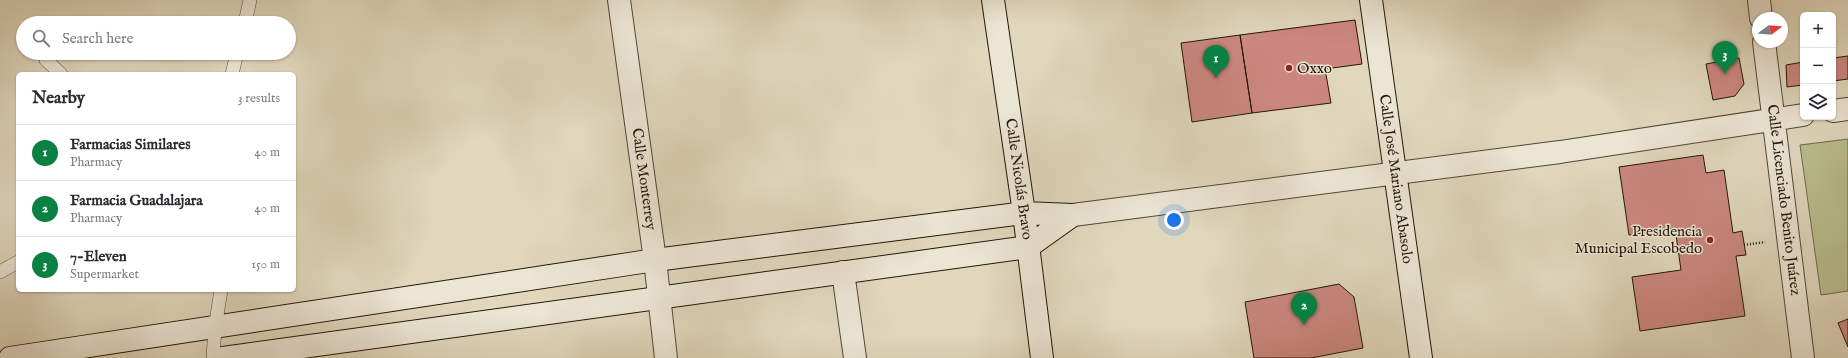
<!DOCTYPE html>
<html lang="en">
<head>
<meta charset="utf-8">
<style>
	:root { --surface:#fff; --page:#f7f7f7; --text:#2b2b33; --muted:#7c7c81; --line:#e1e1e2; --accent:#0b8043 }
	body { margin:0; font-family:"IM FELL English",serif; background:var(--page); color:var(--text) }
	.controls { position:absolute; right:12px; top:12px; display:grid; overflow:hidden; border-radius:6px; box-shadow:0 1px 3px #0004 }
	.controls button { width:36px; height:36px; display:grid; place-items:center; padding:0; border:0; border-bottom:1px solid var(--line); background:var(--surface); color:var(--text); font:20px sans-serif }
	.compass { position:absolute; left:1752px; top:12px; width:36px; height:36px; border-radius:50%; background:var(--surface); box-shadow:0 1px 3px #0004; rotate:74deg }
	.you { position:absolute; left:1174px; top:220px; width:14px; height:14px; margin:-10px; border:3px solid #fff; border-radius:50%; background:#1a73e8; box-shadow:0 0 0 6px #1a73e833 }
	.badge { display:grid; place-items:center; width:26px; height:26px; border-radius:50%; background:var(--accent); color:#fff; font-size:13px; font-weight:700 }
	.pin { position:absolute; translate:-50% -33px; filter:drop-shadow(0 1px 2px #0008) }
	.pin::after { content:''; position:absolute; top:21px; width:14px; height:12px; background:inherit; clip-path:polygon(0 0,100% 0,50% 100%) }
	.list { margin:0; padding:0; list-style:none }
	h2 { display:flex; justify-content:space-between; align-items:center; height:52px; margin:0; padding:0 16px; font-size:17px }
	h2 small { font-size:13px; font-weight:400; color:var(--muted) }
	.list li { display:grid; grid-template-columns:26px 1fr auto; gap:12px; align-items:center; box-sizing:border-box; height:56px; padding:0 16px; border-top:1px solid var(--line) }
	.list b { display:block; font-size:15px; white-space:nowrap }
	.list p { margin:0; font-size:13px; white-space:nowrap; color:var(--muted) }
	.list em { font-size:13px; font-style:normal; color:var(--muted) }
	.icon { flex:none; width:22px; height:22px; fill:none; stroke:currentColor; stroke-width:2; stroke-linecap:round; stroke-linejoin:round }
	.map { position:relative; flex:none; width:1848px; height:358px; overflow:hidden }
	.search { position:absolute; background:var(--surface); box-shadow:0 1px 3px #0004; left:16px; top:16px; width:280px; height:44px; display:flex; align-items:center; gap:10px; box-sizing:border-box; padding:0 14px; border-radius:22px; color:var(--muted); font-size:15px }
	.panel { position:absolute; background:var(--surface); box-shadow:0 1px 3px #0004; left:16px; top:72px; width:280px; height:220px; border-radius:6px }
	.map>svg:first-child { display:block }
	.green { fill:#b8bd8d; stroke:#6e6a4a }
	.building { fill:#cb8780; stroke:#241706 }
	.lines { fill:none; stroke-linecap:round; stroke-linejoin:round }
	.lane-casing { stroke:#534734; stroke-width:14 }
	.street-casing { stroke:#534734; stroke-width:24 }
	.secondary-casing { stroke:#241706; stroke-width:24 }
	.path { stroke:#241706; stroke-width:2.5; stroke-dasharray:1 2; stroke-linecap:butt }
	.lane { stroke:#ebe5d4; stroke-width:13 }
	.street { stroke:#ebe5d4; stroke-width:22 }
	.secondary { stroke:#ebe5d4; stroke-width:22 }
	.poi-dot { fill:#8f2418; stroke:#ebe5d4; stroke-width:1.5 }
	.labels { text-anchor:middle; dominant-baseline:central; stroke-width:3; stroke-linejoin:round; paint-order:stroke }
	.poi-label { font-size:15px; fill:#241706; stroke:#ebe5d4; text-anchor:start }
	.street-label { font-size:15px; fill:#241706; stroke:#ebe5d4 }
</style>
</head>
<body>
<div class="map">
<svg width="1848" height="358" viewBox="0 0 1848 358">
	<rect width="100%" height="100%" fill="#e0d7bd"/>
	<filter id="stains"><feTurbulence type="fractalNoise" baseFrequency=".005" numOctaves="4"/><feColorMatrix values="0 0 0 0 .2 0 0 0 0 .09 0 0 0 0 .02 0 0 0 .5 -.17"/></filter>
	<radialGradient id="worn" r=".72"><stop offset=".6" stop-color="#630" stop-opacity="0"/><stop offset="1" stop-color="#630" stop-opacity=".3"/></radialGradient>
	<path class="green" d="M1848,139v152l-27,4 -21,-150z"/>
	<path class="building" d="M1355,20l7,44 -37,5 6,34 -79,10 -12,-78z
		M1240,35l12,78 -60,9 -11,-79z
		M1848,56v23l-15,2v-23z
		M1739,58l5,26 -9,12 -22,4 -7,-36z
		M1803,62v23l-16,2 -1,-22z
		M1703,155l3,18 18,-3 9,63 9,-2 4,24 -10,1 9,60 -105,15 -8,-54 49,-7 -6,-42 -46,7 -10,-68z
		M1339,284l15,13 9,51 -52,10h-57l-9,-56z
		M1848,319v28l-10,-24z"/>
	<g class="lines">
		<g class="lane-casing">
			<path id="lane" d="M245,23l5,-23
				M46,60l15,14
				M232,74l5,-21
				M0,272l18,-10
				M213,358l2,-30 6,-38"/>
		</g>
		<g class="street-casing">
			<path id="street" d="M619,0l36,260 11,98
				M1759,0l2,18
				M1764,42l39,316
				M1833,111l15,-2
				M1073,215l487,-63 243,-37
				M843,272l12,86"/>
		</g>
		<g class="secondary-casing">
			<path id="secondary" d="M993,0l31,213 18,145
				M1371,0l50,358
				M10,358l645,-98 369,-47 49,2
				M223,358l805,-111 45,-32"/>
		</g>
		<path class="path" d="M1744,245l21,-3"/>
		<use href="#lane" class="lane"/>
		<use href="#street" class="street"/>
		<use href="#secondary" class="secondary"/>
	</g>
	<g class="poi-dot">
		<circle cx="1289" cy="68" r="4"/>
		<circle cx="1710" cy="240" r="4"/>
	</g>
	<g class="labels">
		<g class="poi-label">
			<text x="1297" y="68">Oxxo</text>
			<text x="1702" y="231" text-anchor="end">Presidencia<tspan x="1702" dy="17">Municipal Escobedo</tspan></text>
		</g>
		<g class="street-label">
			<text transform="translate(644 179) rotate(82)">Calle Monterrey</text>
			<text transform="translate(1019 179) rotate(82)">Calle Nicolás Bravo</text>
			<text transform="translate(1396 179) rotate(82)">Calle José Mariano Abasolo</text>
			<text transform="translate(1784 200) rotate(83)">Calle Licenciado Benito Juárez</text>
		</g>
	</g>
	<rect width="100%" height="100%" filter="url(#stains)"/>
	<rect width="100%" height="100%" fill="url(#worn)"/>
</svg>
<div class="controls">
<button>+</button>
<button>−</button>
<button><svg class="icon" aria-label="layers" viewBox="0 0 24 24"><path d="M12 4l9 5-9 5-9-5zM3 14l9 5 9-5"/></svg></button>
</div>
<svg class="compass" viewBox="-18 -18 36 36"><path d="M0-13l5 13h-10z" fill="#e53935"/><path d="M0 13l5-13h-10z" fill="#7c7c81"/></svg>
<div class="you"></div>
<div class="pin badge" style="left:1216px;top:78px">1</div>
<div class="pin badge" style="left:1304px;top:325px">2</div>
<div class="pin badge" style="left:1725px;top:74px">3</div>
<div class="search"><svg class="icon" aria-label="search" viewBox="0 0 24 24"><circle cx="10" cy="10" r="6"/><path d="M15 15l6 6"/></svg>Search here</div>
<section class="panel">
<h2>Nearby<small>3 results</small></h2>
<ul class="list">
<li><span class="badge">1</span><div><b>Farmacias Similares</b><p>Pharmacy</p></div><em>40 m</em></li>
<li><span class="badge">2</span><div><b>Farmacia Guadalajara</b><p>Pharmacy</p></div><em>40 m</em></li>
<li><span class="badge">3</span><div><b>7-Eleven</b><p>Supermarket</p></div><em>150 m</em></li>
</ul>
</section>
</div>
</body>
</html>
